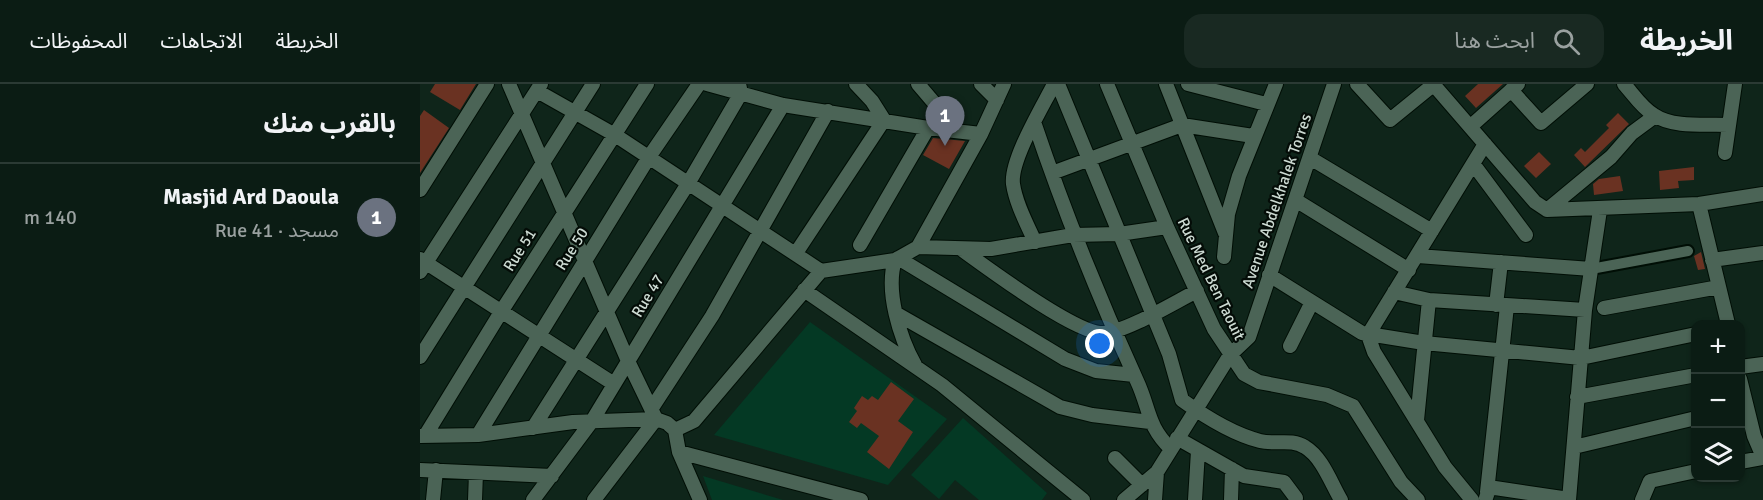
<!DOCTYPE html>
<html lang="ar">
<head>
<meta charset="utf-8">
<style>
	:root { --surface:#0b1c14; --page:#192922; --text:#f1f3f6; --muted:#9aa1a0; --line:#2b3a34; --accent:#f49e86 }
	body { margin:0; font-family:Signika,"Noto Sans Arabic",sans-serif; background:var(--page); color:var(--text); direction:rtl }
	.controls { position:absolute; right:18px; bottom:18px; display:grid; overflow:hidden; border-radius:12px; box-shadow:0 2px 4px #0004 }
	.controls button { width:54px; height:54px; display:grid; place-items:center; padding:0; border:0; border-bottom:2px solid var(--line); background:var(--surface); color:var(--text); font:30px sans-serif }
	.you { position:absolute; left:680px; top:260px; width:21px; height:21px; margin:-15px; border:4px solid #fff; border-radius:50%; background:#1a73e8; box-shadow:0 0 0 9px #1a73e833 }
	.badge { display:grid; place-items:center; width:39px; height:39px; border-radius:50%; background:var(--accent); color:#fff; font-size:20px; font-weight:700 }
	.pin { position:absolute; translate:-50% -50px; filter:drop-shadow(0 2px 3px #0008) }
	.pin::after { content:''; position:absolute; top:32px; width:21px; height:18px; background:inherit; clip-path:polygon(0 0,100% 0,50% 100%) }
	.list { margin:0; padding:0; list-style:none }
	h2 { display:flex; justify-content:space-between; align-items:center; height:78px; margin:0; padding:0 24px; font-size:26px }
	h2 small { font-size:20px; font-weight:400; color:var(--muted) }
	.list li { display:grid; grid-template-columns:39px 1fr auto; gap:18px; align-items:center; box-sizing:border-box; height:108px; padding:0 24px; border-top:2px solid var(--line) }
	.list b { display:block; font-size:22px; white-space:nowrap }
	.list p { margin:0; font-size:20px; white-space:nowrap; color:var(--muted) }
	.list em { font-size:20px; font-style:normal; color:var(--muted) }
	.icon { flex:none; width:33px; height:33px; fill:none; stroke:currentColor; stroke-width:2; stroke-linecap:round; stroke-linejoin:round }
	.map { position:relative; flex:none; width:1343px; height:416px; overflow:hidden; direction:ltr }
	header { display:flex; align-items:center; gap:36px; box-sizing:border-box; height:84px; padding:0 30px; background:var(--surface); border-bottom:2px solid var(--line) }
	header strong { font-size:28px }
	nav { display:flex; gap:33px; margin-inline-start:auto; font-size:21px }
	.search { width:420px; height:54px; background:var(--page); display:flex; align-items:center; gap:15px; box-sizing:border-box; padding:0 21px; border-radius:18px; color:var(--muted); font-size:22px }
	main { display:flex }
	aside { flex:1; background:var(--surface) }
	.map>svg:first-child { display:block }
	.green { fill:#043924 }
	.building { fill:#6a3222 }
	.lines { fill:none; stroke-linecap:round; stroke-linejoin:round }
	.pedestrian-casing { stroke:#000e05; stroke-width:14 }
	.minor-casing { stroke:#000e05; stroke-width:16 }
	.pedestrian { stroke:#4b6456; stroke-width:10 }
	.minor { stroke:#4b6456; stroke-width:14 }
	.labels { text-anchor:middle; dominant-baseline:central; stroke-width:4.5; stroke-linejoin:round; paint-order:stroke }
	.street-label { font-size:16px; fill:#ccdad2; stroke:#040c07 }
</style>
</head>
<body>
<header>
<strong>الخريطة</strong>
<div class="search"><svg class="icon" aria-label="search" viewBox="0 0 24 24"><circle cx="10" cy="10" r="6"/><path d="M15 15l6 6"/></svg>ابحث هنا</div>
<nav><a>الخريطة</a><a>الاتجاهات</a><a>المحفوظات</a></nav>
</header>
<main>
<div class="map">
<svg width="1343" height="416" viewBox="0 0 1343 416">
	<rect width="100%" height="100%" fill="#0f251a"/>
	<path class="green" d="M390,238l137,97 -59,66 -174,-50z
		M543,334l84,75 -5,7h-63l-24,-20 -16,19 -28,-24z
		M283,392l80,24h-71z"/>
	<path class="building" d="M15,0h41l-16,26 -30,-18z
		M1058,0h25l-27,24 -11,-12z
		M4,26l25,18 -29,45v-57z
		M1198,29l11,11 -44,43 -11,-12 7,-7 4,4 24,-24 -3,-3z
		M513,54l32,3 -16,28 -26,-14z
		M1119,68l12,12 -15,14 -12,-12z
		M1274,83v13l-16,1 1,7 -19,2 -1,-19z
		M1200,92l3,15 -29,4 -1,-11 6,-5z
		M1281,168l4,17 -7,1 -4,-14z
		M471,298l23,17 -16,22 15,11 -24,37 -22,-17 12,-16 -18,-13 -4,5 -8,-6 8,-11 -3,-3 8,-12 6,4 4,-4 6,4z"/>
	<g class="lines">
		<g class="pedestrian-casing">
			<path id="pedestrian" d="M1171,185l97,-18"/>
		</g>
		<g class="minor-casing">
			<path id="minor" d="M89,0l119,277 28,58
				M287,0l76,21 145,23 53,6
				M498,0l40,47
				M561,0l16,16
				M638,0l111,270 13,46c22,16 51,34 78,41 15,4 31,-3 45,6 17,10 26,36 36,53
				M687,0l60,143 47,102 30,45 15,8 68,13 26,11 48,76 17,18
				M746,0l59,149
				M768,0l78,20
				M937,0l33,36 43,-35
				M1013,0l102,118 12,8 152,-6 64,-10
				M1204,0c9,10 18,24 30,31 19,13 52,9 74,10
				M1091,6l30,33 46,-39
				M117,7l78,44 206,136
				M614,38c30,89 64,174 103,259 13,28 10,45 34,68
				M1051,42l47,-42
				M1305,69l10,-69
				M890,74l122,73
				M1054,81l52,70
				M632,89l130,-48 71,11
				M0,106l67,-106
				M877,117l112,69
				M1279,120l29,120
				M1127,126l64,-53 21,-24 23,-17
				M615,158c-8,-18 -19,-38 -22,-58 -3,-24 30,-78 41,-100
				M440,161l68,-117
				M498,163l63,-113 23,-50
				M541,165c25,18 116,86 143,84 22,-1 71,-31 93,-42
				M376,169l88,-133 -12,-19 -16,-17
				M998,172l173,13
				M804,173l4,-43 11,-38 37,-92
				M478,174l167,101 31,12 38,4
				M0,175l194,125
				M475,176c-10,31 5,78 20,105
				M1292,176l51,-7
				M401,187l74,-11 23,-13 73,2 82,-14 46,-1 48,-7
				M0,188l121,-188
				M849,191l93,58 62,10 157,15 115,-24
				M384,206l138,95 141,115
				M974,208l35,8 156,10
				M1076,221l5,-43
				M1184,224l115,-21
				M477,230l163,93 32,8 58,7
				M948,251l117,-191
				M948,251l6,17 71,115 27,33
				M870,262l22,-44
				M0,273l173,-273
				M1320,283l23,-3
				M1320,295l14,57 9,21
				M1157,313l119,-22
				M232,324l60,-92 116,-205
				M997,336l12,-120
				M113,344l156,-246 52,-89 -2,-9
				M255,346l19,-9 127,-150
				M58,351l171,-278 50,-73
				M0,352l58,-1 95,-13 83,-3 11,4 8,7 4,22 21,48
				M5,352l76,-124 146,-228
				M757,354l67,38 40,6 12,16
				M1154,363l122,-29
				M259,368l182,48
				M695,374l27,27
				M1320,378l23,-4
				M0,386l132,6
				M1067,408l20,-186
				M1066,414l3,-9 6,-1 74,11
				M13,416l3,-30
				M55,416l1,-27
				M113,416l59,-79 191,-316
				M174,416l62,-81
				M704,416l33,-28 73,-117 19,-18 85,-253
				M735,416l2,-28
				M775,416l3,-49
				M811,416l1,-31
				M1149,416l16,-190 15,-100
				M1222,416l8,-19 46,-10"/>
		</g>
		<use href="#pedestrian" class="pedestrian"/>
		<use href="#minor" class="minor"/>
	</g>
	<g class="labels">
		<g class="street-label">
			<text transform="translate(857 117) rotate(-71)">Avenue Abdelkhalek Torres</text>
			<text transform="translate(152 165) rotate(-58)">Rue 50</text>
			<text transform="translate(100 166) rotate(-58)">Rue 51</text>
			<text transform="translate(791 195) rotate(64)">Rue Med Ben Taouit</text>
			<text transform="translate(228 212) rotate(-59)">Rue 47</text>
		</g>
	</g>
</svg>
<div class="controls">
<button>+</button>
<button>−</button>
<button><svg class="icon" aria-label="layers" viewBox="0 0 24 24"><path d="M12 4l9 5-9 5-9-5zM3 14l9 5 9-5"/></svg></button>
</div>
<div class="you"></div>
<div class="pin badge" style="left:525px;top:62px;background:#6b7280">1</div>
</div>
<aside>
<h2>بالقرب منك<small></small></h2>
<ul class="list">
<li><span class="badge" style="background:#6b7280">1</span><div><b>Masjid Ard Daoula</b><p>مسجد · Rue 41</p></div><em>140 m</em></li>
</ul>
</aside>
</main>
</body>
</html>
